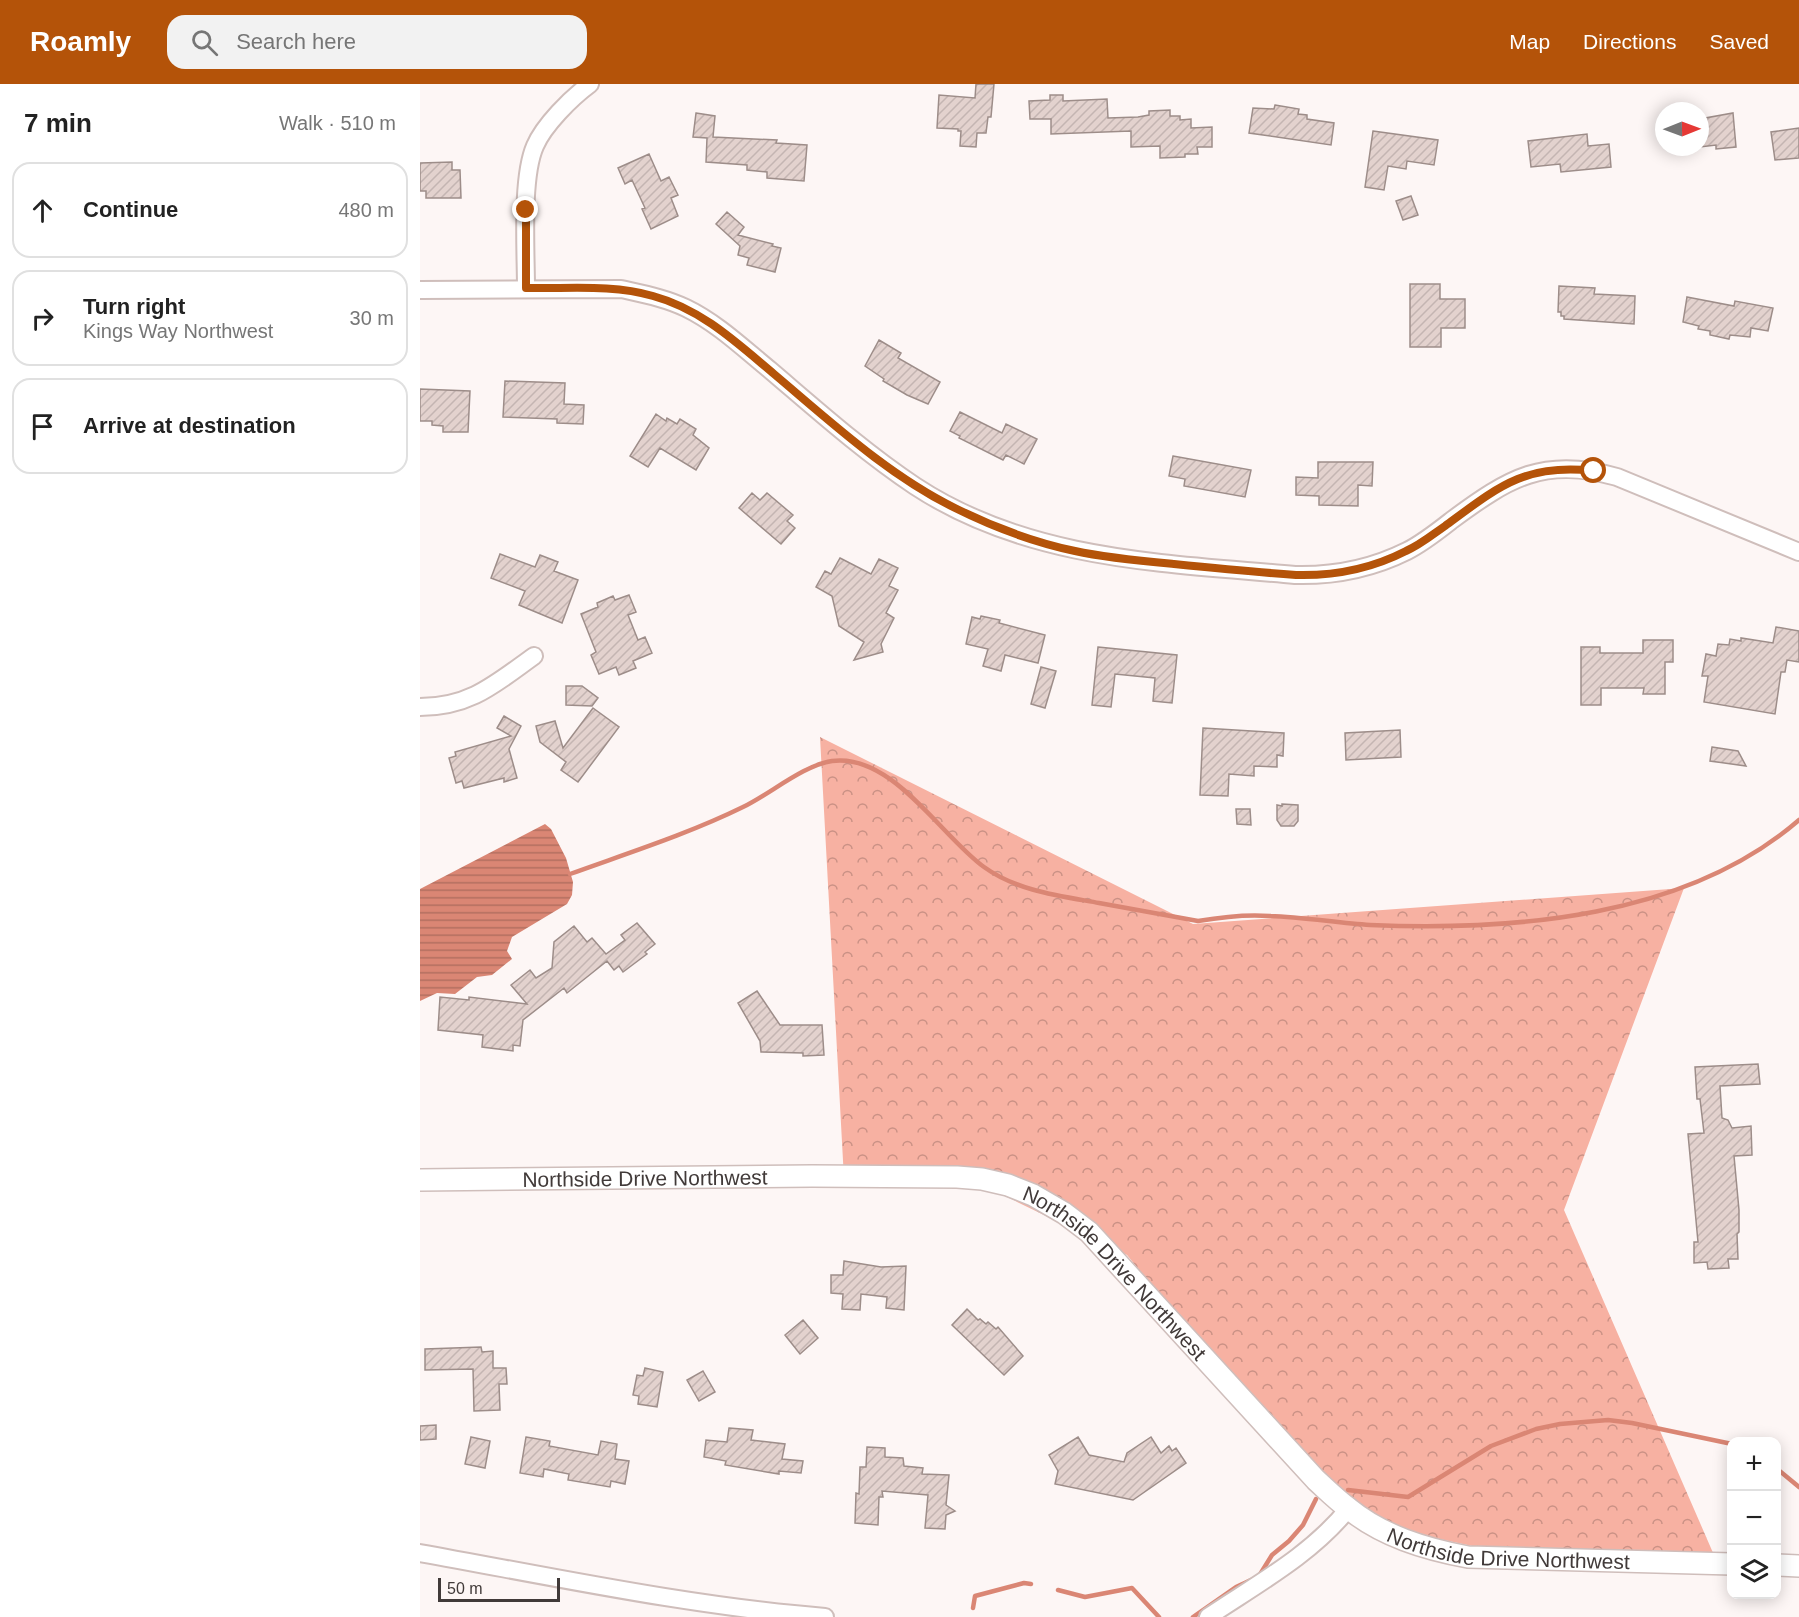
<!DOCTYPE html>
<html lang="en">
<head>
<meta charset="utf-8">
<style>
	:root { --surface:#fff; --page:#f2f2f2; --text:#222; --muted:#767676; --line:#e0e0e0; --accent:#b45309 }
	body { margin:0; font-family:Helvetica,sans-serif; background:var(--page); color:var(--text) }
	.controls { position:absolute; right:18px; bottom:18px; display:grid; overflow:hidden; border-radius:12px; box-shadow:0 3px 15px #0003 }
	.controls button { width:54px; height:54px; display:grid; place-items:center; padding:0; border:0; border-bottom:2px solid var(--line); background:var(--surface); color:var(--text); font:30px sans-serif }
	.compass { position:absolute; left:1235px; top:18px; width:54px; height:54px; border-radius:50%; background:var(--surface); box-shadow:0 3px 15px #0003; rotate:89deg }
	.scale { position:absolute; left:18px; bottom:15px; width:122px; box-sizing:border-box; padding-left:6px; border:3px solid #413a39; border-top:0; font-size:16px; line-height:21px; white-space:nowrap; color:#413a39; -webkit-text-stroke:4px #fdf6f5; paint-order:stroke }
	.stop { position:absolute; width:18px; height:18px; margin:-14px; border:4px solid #b45309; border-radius:50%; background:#fff }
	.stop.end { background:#b45309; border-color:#fff; box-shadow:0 2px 6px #0008 }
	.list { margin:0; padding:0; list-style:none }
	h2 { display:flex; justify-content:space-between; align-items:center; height:78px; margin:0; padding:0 24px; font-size:26px }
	h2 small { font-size:20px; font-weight:400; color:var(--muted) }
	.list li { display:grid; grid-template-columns:39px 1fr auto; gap:18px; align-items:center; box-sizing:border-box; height:96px; margin:0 12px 12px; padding:0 12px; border:2px solid var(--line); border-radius:18px }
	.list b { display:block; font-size:22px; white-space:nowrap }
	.list p { margin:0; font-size:20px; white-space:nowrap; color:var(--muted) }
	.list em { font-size:20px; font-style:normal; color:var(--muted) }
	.icon { flex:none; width:33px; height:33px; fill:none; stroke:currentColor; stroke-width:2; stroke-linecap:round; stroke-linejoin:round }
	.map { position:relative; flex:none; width:1379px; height:1533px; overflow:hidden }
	header { display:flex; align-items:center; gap:36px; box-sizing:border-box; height:84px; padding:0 30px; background:var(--accent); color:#fff }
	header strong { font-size:28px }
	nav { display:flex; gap:33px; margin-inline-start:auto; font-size:21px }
	.search { width:420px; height:54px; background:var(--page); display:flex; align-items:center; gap:15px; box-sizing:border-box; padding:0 21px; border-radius:18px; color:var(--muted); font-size:22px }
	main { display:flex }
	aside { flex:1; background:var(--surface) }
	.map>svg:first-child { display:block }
	.forest { fill:url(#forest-crowns) }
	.water { fill:url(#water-rules) }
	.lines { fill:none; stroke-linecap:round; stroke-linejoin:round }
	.stream { stroke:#da8674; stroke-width:4.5 }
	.building { fill:url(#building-hatch); stroke:#9d8d89; stroke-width:1.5 }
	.minor-casing { stroke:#cfbebb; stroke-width:20 }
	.tertiary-casing { stroke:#cfbebb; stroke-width:24 }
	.minor { stroke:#fff; stroke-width:16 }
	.tertiary { stroke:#fff; stroke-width:21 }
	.route { stroke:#b45309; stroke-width:8 }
	.labels { text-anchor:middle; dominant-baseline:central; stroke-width:4.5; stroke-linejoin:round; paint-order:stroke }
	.street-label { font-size:21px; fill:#413a39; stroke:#fdf6f5 }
</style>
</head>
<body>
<header>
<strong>Roamly</strong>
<div class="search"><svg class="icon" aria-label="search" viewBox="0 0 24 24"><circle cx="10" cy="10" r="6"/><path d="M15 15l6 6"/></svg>Search here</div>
<nav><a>Map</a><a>Directions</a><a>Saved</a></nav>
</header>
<main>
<aside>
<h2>7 min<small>Walk · 510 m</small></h2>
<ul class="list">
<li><svg class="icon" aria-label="ahead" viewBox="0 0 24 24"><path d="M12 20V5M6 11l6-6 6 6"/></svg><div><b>Continue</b></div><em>480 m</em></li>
<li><svg class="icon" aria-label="right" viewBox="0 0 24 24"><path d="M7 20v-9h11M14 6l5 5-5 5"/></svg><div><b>Turn right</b><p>Kings Way Northwest</p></div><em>30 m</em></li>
<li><svg class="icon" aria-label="arrive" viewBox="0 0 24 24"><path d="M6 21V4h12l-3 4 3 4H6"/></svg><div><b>Arrive at destination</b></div></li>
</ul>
</aside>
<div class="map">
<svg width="1379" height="1533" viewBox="0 0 1379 1533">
	<defs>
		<pattern id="forest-crowns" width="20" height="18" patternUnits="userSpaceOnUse" patternTransform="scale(1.5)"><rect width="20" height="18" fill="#f7b1a2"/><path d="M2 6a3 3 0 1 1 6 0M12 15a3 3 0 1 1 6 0" fill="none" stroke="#ca9185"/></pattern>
		<pattern id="water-rules" width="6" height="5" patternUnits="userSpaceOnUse" patternTransform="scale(1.5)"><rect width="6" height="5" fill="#da8674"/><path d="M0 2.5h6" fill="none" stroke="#b26f60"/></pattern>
		<pattern id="building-hatch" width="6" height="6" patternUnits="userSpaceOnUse" patternTransform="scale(1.5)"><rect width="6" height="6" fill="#e3d2ce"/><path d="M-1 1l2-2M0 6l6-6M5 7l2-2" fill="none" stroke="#c4b5b2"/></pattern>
	</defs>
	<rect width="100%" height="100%" fill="#fdf6f5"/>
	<path class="forest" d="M400,653l373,187 491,-36 -120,322 153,352 -156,3 -192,-41 -112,-108 -130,-161 -147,-71 -136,-5z"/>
	<path class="water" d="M125,740l6,5 15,29 7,24 -1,13 -5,9 -55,33 -5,14 5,8 -20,16 -15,2 -22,17 -18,-1 -17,8v-112z"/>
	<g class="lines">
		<path class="stream" d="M150,790c58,-21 118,-40 173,-67 27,-13 61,-42 89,-46 60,-8 109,75 152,106 33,24 76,29 115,36 33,6 66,12 99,18 23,-4 48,-7 72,-5 34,1 67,7 100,9 144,6 316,-7 429,-105
			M1356,1384l23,19
			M928,1406l60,7 83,-51 45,-17 24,-5 48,-4 24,3 100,21
			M839,1492l13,-21 17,-14 14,-16 13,-26
			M638,1506l27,7 47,-9 27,29
			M553,1524l2,-12 49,-13 7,1
			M773,1533l43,-30 15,-7"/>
	</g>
	<path class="building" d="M556,0h18l-3,33h-3l-2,16h-9l-1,14 -16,-1 1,-15h-3v-2l-21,-1 2,-33 36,3z
		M630,11h13v6l44,-2 1,19 30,-1 11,-2v-4l21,-1v6h10v4l11,-1v9l21,-1v20h-15l1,7h-13v3l-25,1v-12l-29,1v-16l-80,3v-15h-21l-1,-18 21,-1z
		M855,21l24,4 -1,5 9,1v4l27,4 -3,22 -82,-12 4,-25 21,1z
		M276,29l19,3 -2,21 64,3 -1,3 31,2 -3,36 -37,-3v-6l-20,-2v-5l-41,-3 1,-24 -14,-1z
		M1313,29l3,34 -20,2v-4l-16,2v-28z
		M1379,44v30l-24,2 -4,-28z
		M953,47l65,9 -4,25 -27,-4 -1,8 -18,-3 -4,24 -19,-3z
		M1167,50l1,12 21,-2 2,23 -50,5 -1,-8 -29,3 -3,-26z
		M229,70l12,27 8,-4 9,18 -7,3 7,18 -27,13 -9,-20 3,-1 -13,-28 -7,4 -7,-16z
		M32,78v8h8l1,28h-35v-7h-6v-28z
		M991,112l7,19 -15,5 -7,-19z
		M307,128l17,15 -6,8 35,9 -1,2 9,2 -6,24 -28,-7 2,-7 -11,-3 2,-9 -24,-22z
		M990,200h30v15h25v29h-24v19h-31z
		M1139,202l36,2 -1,6 41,2 -1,28 -70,-5v-3h-3v-4h-3z
		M1267,213l47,9 1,-5 38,7 -5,23 -17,-3 -1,9 -20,-2 -1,4 -19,-4v-4l-12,-2 1,-3 -16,-4z
		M459,256l22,13 -3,5 42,24 -12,22 -21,-9 -24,-14 1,-2 -19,-13z
		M85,297l60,2 -1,21 20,1 -1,19 -26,-1v-4l-54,-2z
		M0,305l50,2 -2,41h-25v-6l-11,-1v-4h-12z
		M540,328l42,21 4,-9 31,15 -13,25 -18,-9 -3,5 -44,-22 1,-2 -10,-5z
		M236,330l10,7 1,-3 10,6 3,-5 16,10 -3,6 16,13 -13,22 -36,-22 -12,19 -18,-11z
		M753,372l78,14 -6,27 -61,-11 1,-7 -16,-3z
		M898,378h55l-1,24 -14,-1v21l-39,-1v-9l-23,-1v-18l22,1z
		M332,409l8,7 7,-7 26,22 -6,6 8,7 -14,16 -42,-36z
		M80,470l35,13 5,-12 18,7 -4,9 24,9 -16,43 -43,-18 6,-14 -34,-13z
		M420,474l31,16 8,-15 19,9 -9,18 9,4 -12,23 8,5 -13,26 2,8 -29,8 10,-18 -25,-16 -7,-30 -16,-9 9,-16 6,3z
		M209,511l7,17 -8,3 10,25 7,-3 7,16 -19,8 3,7 -17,7 -3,-8 -17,7 -8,-19 5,-3 -15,-38 17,-7 -1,-4 16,-7 2,4z
		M561,532l19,4 -1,3 46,12 -7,28 -33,-8 -4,16 -18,-5 5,-17 -22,-5 6,-27 8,2z
		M1356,543l23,4v31l-12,-2 -2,12h-4l-6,42 -71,-12 4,-26h-6l4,-22 10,2 2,-12 11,1 1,-6 11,2v-3l32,5z
		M1223,556h30v22h-8v32h-22l1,-6h-43v17h-20v-58h19v6h43z
		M678,563l79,8 -5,48 -19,-2 2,-23 -40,-4 -4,33 -19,-2z
		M621,583l15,4 -11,37 -14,-4z
		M146,602h16l16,12 -6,8 -26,-1z
		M173,624l26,19 -41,55 -17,-12 5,-8 -26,-20 -4,-16 19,-5 8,27z
		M84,632l17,10 -12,23 8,29 -13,4v-4l-40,10 -2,-7 -6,2 -7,-25 7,-2 -1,-4 56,-16 -14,-8z
		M783,644l81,5 -1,23 -6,-1v12l-23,-1v10l-25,-2 -1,22 -28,-1z
		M980,646l1,27 -55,3 -1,-27z
		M1292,663l26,4 8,15 -36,-5z
		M862,720l16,1v16l-4,5h-13l-4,-6v-15l5,1z
		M816,725h14l1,16 -14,-1z
		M217,839l18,21 -10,8 2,2 -24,18 -4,-6 -5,4 -7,-9 -40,32 -3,-5 -41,32 -3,26 -7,-1v6l-31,-4 1,-12 -45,-5 2,-33 29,3v-3l58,7 -16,-19 19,-15 6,8 16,-10 2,-26 20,-16 13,16 5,-4 14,16 19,-14 -4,-5z
		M337,907l23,34h42l2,30 -21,1v-3l-42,-1 -1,-11 -22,-38z
		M1338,980l2,20 -40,2 2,32 6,2 4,8 19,-2 1,29 -18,1 5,54v22l-2,2 1,25h-10l1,9 -21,1 -1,-7 -13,1v-21h4l-10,-108 16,-1 -4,-34h-3l-2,-32z
		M424,1177l37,6 25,-1 -2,44 -18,-2 1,-11 -26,-3 -1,16 -18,-1 1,-15 -12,-1v-18h12z
		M547,1225l11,11 2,-1 6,5 2,-2 8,7 2,-2 25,29 -19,19 -52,-50z
		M383,1236l15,18 -18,16 -15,-19z
		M61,1263l1,5 11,-1v17h13l1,16h-8l1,26 -26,1 -1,-42 -48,1v-21z
		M225,1284l18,4 -6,35 -19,-3 1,-8 -6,-1 4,-20 6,1z
		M283,1287l12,21 -16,9 -12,-21z
		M16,1341v14l-16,1v-14z
		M309,1344l24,2 -2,10 34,4 -3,15 21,2 -2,12 -22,-2v3l-54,-9 1,-4 -22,-4 2,-17 21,2z
		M51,1353l19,4 -5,27 -20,-4z
		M106,1353l24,4 -1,5 49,9 3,-14 16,3 -2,15 14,2 -4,23 -14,-3 -1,6 -42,-7 1,-6 -25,-5 -1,8 -23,-4z
		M658,1353l11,18 35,7 3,-9 24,-16 10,16 8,-7 3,5 4,-3 10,15 -53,37 -78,-16 3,-13 -9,-16z
		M447,1363l18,1v9l18,1 1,8 19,2 -1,6 27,1 -3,30 9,6 -9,4 -1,14 -20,-1 3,-33 -46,-4 1,6h-4l-1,28 -23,-2 1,-30 3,1 1,-27h6z"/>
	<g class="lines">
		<g class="minor-casing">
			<path id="minor" d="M106,204c0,-37 -5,-110 9,-142 9,-21 36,-48 55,-62
				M0,206l201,-1c22,5 44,9 65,19 31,15 57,40 84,62 47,40 94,82 145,116 114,75 250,77 380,89 40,1 76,-6 112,-24 16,-8 31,-20 45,-31 57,-42 92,-64 165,-43l182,75
				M0,623c50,0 75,-23 114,-51
				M0,1469c134,24 269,53 405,64
				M788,1533c49,-33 103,-62 140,-108"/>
		</g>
		<g class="tertiary-casing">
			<g id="tertiary">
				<path id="s1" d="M0,1096l392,-4 145,1 25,2 26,6 25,10 31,18 25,19 227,248c11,10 21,20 32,28 34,28 77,41 120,49l264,7"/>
				<path d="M1356,1481l23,1"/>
			</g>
		</g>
		<use href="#minor" class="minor"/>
		<use href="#tertiary" class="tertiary"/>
	</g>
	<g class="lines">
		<path class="route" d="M106,126v78c42,1 86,-4 127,8 48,13 83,46 121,78 57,48 114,101 181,134 38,19 78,34 120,43 32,7 66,10 99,13 40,4 81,8 122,11 39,1 75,-6 110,-24 14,-6 26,-16 39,-25 53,-39 80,-63 149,-55"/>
	</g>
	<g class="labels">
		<g class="street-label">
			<text stroke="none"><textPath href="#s1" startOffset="225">Northside Drive Northwest</textPath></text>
			<text stroke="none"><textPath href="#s1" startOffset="729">Northside Drive Northwest</textPath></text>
			<text stroke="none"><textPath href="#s1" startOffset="1232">Northside Drive Northwest</textPath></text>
		</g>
	</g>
</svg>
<div class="controls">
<button>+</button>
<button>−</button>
<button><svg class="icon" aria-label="layers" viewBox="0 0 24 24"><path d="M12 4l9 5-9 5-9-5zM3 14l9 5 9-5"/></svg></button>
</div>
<svg class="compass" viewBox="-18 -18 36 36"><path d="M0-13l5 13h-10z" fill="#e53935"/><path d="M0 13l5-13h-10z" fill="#767676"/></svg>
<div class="scale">50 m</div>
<div class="stop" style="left:1174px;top:387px"></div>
<div class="stop end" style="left:106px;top:126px"></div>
</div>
</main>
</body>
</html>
